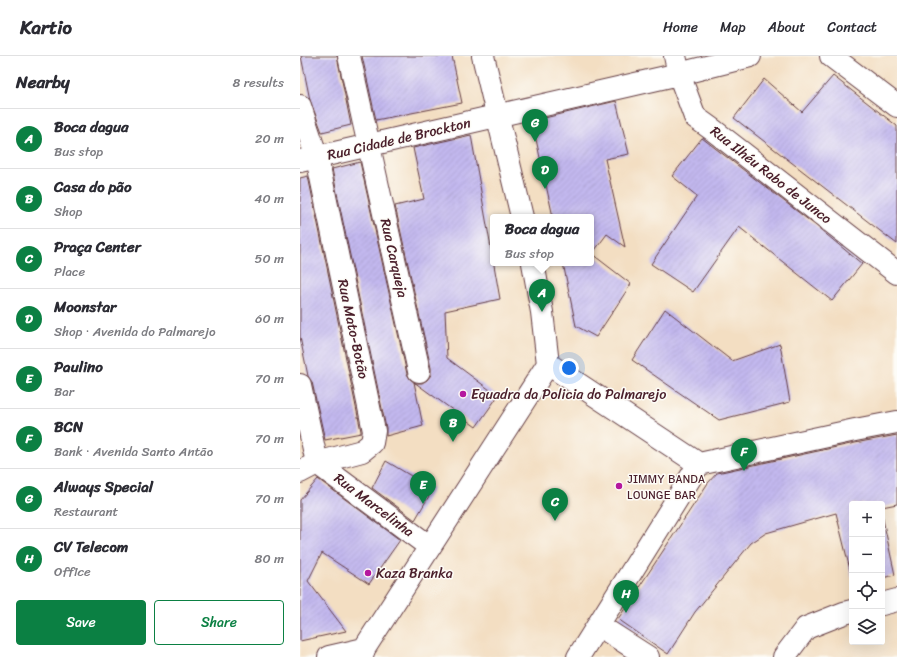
<!DOCTYPE html>
<html lang="en">
<head>
<meta charset="utf-8">
<style>
	:root { --surface:#fff; --page:#f2f2f3; --text:#2b2b33; --muted:#7c7c81; --line:#e1e1e2; --accent:#0b8043 }
	body { margin:0; font-family:Sriracha,sans-serif; background:var(--page); color:var(--text) }
	.controls { position:absolute; right:12px; bottom:12px; display:grid; overflow:hidden; border-radius:4px; box-shadow:0 4px 16px #0002 }
	.controls button { width:36px; height:36px; display:grid; place-items:center; padding:0; border:0; border-bottom:1px solid var(--line); background:var(--surface); color:var(--text); font:20px sans-serif }
	.you { position:absolute; left:269px; top:312px; width:14px; height:14px; margin:-10px; border:3px solid #fff; border-radius:50%; background:#1a73e8; box-shadow:0 0 0 6px #1a73e833 }
	.badge { display:grid; place-items:center; width:26px; height:26px; border-radius:50%; background:var(--accent); color:#fff; font-size:13px; font-weight:700 }
	.pin { position:absolute; translate:-50% -33px; filter:drop-shadow(0 1px 2px #0008) }
	.pin::after { content:''; position:absolute; top:21px; width:14px; height:12px; background:inherit; clip-path:polygon(0 0,100% 0,50% 100%) }
	.popup { position:absolute; left:190px; top:158px; width:104px; height:52px; box-sizing:border-box; display:grid; place-content:center; border-radius:4px; background:var(--surface); filter:drop-shadow(0 1px 3px #0005); font-size:13px; white-space:nowrap; color:var(--muted) }
	.popup b { font-size:15px; color:var(--text) }
	.popup::after { content:''; position:absolute; left:50%; top:100%; margin-left:-8px; border:8px solid transparent; border-top-color:var(--surface) }
	.list { margin:0; padding:0; list-style:none }
	h2 { display:flex; justify-content:space-between; align-items:center; height:52px; margin:0; padding:0 16px; font-size:17px }
	h2 small { font-size:13px; font-weight:400; color:var(--muted) }
	.list li { display:grid; grid-template-columns:26px 1fr auto; gap:12px; align-items:center; box-sizing:border-box; height:60px; padding:0 16px; border-top:1px solid var(--line) }
	.list b { display:block; font-size:15px; white-space:nowrap }
	.list p { margin:0; font-size:13px; white-space:nowrap; color:var(--muted) }
	.list em { font-size:13px; font-style:normal; color:var(--muted) }
	.actions { display:flex; gap:8px; padding:12px 16px }
	.actions a { flex:1; padding:9px 0; border:1px solid var(--accent); border-radius:4px; text-align:center; font-size:14px; color:var(--accent) }
	.actions .main { background:var(--accent); color:#fff }
	.icon { flex:none; width:22px; height:22px; fill:none; stroke:currentColor; stroke-width:2; stroke-linecap:round; stroke-linejoin:round }
	.map { position:relative; flex:none; width:597px; height:601px; overflow:hidden }
	header { display:flex; align-items:center; gap:24px; box-sizing:border-box; height:56px; padding:0 20px; background:var(--surface); border-bottom:1px solid var(--line) }
	header strong { font-size:19px }
	nav { display:flex; gap:22px; margin-inline-start:auto; font-size:14px }
	main { display:flex }
	aside { flex:1; background:var(--surface) }
	.map>svg:first-child { display:block }
	.building { fill:url(#building-hatch) }
	.lines { fill:none; stroke-linecap:round; stroke-linejoin:round }
	.minor-casing { stroke:#633c42; stroke-width:24 }
	.minor { stroke:#fff; stroke-width:22 }
	.poi-dot { fill:#b5179e; stroke:#fdfcf7; stroke-width:1.5 }
	.labels { text-anchor:middle; dominant-baseline:central; stroke-width:3; stroke-linejoin:round; paint-order:stroke }
	.street-label { font-size:14px; fill:#4a1f2b; stroke:#fdfcf7 }
	.poi-label { font-size:14px; fill:#4a1f2b; stroke:#fdfcf7; text-anchor:start }
</style>
</head>
<body>
<header>
<strong>Kartio</strong>
<nav><a>Home</a><a>Map</a><a>About</a><a>Contact</a></nav>
</header>
<main>
<aside>
<h2>Nearby<small>8 results</small></h2>
<ul class="list">
<li><span class="badge">A</span><div><b>Boca dagua</b><p>Bus stop</p></div><em>20 m</em></li>
<li><span class="badge">B</span><div><b>Casa do pão</b><p>Shop</p></div><em>40 m</em></li>
<li><span class="badge">C</span><div><b>Praça Center</b><p>Place</p></div><em>50 m</em></li>
<li><span class="badge">D</span><div><b>Moonstar</b><p>Shop · Avenida do Palmarejo</p></div><em>60 m</em></li>
<li><span class="badge">E</span><div><b>Paulino</b><p>Bar</p></div><em>70 m</em></li>
<li><span class="badge">F</span><div><b>BCN</b><p>Bank · Avenida Santo Antão</p></div><em>70 m</em></li>
<li><span class="badge">G</span><div><b>Always Special</b><p>Restaurant</p></div><em>70 m</em></li>
<li><span class="badge">H</span><div><b>CV Telecom</b><p>Office</p></div><em>80 m</em></li>
</ul>
<div class="actions"><a class="main">Save</a><a>Share</a></div>
</aside>
<div class="map">
<svg width="597" height="601" viewBox="0 0 597 601">
	<defs>
		<pattern id="building-hatch" width="6" height="6" patternUnits="userSpaceOnUse"><rect width="6" height="6" fill="#c2b8ee"/><path d="M-1 1l2-2M0 6l6-6M5 7l2-2" fill="none" stroke="#a89ecc"/></pattern>
	</defs>
	<rect width="100%" height="100%" fill="#fdfcf7"/>
	<filter id="ink" filterUnits="userSpaceOnUse"><feTurbulence type="fractalNoise" baseFrequency=".025" numOctaves="2"/><feDisplacementMap in="SourceGraphic" scale="8" xChannelSelector="R" yChannelSelector="G"/><feConvolveMatrix kernelMatrix="1 2 1 2 8 2 1 2 1" color-interpolation-filters="sRGB"/></filter>
	<filter id="wash" filterUnits="userSpaceOnUse"><feTurbulence type="fractalNoise" baseFrequency=".012" numOctaves="4" result="noise"/><feDisplacementMap in="SourceGraphic" scale="16" xChannelSelector="R" yChannelSelector="G"/><feGaussianBlur stdDeviation="0.9" result="paint"/><feColorMatrix in="noise" values="0 0 0 0 0 0 0 0 0 0 0 0 0 0 0 0 0 1.4 0 .05"/><feComposite in="paint" operator="in"/></filter>
	<g filter="url(#wash)">
		<rect width="100%" height="100%" fill="#f3dec2"/>
		<g id="blocks">
			<path class="building" d="M1,0h36l14,69 -29,7 -12,-32z
				M62,0h90l10,47 -86,17z
				M533,20l64,50v118l-163,-126 30,-39 38,33z
				M316,45l13,53 -24,5 20,88 -18,-13 -15,20 39,30 -35,53 -20,-11 -13,-63h28v-46h-38l-21,-96z
				M171,79l29,164 -55,12 2,47 51,38 -22,31 -62,-45 9,44 -37,10v-8l-54,-259 28,-7 47,212 3,5 5,4h7l5,-3 4,-5v-7l-36,-162 29,-7 -11,-51z
				M402,82l113,87 47,39 -30,37 -93,-74 -46,65 -42,-28 46,-68 -25,-20z
				M8,120l53,255v2l-36,7 -13,-58 -4,-6 -8,-39v-159z
				M365,253l67,52 48,-17 10,58 -71,18 -87,-60z
				M597,379v69l-15,3v-3h-30v74l-16,-65 -70,20 -15,10 -56,69 -27,42 -50,-35 90,-136 9,-10 138,-30z
				M86,405l47,28 -18,31 -43,-32z
				M18,423l82,61 -31,44 -47,-31 -14,28 38,50 -46,10v-141z
				M582,459l13,60 -13,3z"/>
		</g>
	</g>
	<g filter="url(#ink)">
		<use href="#blocks" fill-opacity="0" stroke="#633c42" stroke-width="1"/>
		<g class="lines">
			<g class="minor-casing">
				<path id="minor" d="M49,0l70,315
					M183,0l39,161
					M375,0l4,18 16,43 18,13 184,143
					M531,0l66,50
					M0,50l17,52 57,273 -2,12 -10,8 -45,12 -17,9
					M0,105l379,-87 71,-18
					M233,207l9,49 6,52
					M248,308l151,100
					M0,329l17,78
					M17,407l113,84
					M399,408l156,-34 42,-8
					M582,548l15,-4
					M298,569l50,32
					M29,601l35,-8
					M62,601l2,-8 184,-285
					M278,601l121,-193
					M484,601l22,-29 38,-15 8,-2"/>
			</g>
			<use href="#minor" class="minor"/>
		</g>
	</g>
	<g class="poi-dot">
		<circle cx="163" cy="338" r="4"/>
		<circle cx="319" cy="430" r="4"/>
		<circle cx="68" cy="517" r="4"/>
	</g>
	<g class="labels">
		<g class="street-label">
			<text transform="translate(99 83) rotate(-13)">Rua Cidade de Brockton</text>
			<text transform="translate(471 119) rotate(38)">Rua Ilhéu Rabo de Junco</text>
			<text transform="translate(94 202) rotate(77)">Rua Carqueja</text>
			<text transform="translate(53 273) rotate(78)">Rua Mato-Botão</text>
			<text transform="translate(74 449) rotate(37)">Rua Marcelinha</text>
		</g>
		<g class="poi-label">
			<text x="171" y="338">Equadra da Policia do Palmarejo</text>
			<text x="327" y="422">ᴊɪᴍᴍʏ ʙᴀɴᴅᴀ<tspan x="327" dy="16">ʟᴏᴜɴɢᴇ ʙᴀʀ</tspan></text>
			<text x="76" y="517">Kaza Branka</text>
		</g>
	</g>
</svg>
<div class="controls">
<button>+</button>
<button>−</button>
<button><svg class="icon" aria-label="locate" viewBox="0 0 24 24"><circle cx="12" cy="12" r="6"/><path d="M12 2v4M12 18v4M2 12h4M18 12h4"/></svg></button>
<button><svg class="icon" aria-label="layers" viewBox="0 0 24 24"><path d="M12 4l9 5-9 5-9-5zM3 14l9 5 9-5"/></svg></button>
</div>
<div class="you"></div>
<div class="pin badge" style="left:242px;top:256px">A</div>
<div class="popup"><b>Boca dagua</b>Bus stop</div>
<div class="pin badge" style="left:153px;top:386px">B</div>
<div class="pin badge" style="left:255px;top:465px">C</div>
<div class="pin badge" style="left:245px;top:133px">D</div>
<div class="pin badge" style="left:123px;top:448px">E</div>
<div class="pin badge" style="left:444px;top:415px">F</div>
<div class="pin badge" style="left:235px;top:86px">G</div>
<div class="pin badge" style="left:326px;top:557px">H</div>
</div>
</main>
</body>
</html>
